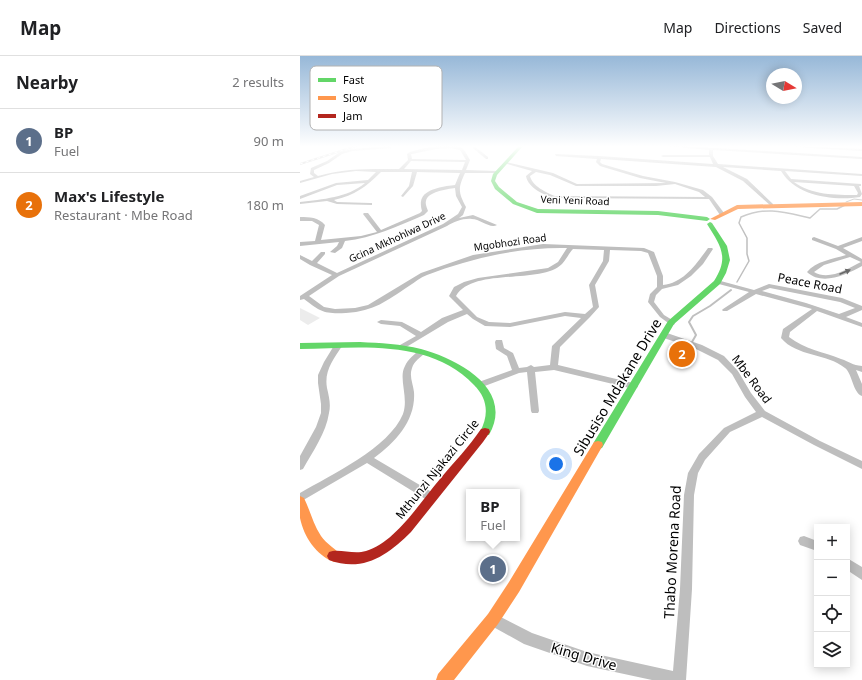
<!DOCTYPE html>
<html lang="en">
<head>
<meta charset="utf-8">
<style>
	:root { --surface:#fff; --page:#f2f2f2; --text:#202124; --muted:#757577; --line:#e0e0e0; --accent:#595959 }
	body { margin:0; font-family:"Noto Sans",sans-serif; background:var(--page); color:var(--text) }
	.controls { position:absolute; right:12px; bottom:12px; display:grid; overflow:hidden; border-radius:0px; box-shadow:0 2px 10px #0003 }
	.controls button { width:36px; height:36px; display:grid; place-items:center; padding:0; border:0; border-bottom:1px solid var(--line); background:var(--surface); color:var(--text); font:20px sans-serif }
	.compass { position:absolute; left:466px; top:12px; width:36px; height:36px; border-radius:50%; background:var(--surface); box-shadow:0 2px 10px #0003; rotate:100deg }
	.you { position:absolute; left:256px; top:408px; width:14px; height:14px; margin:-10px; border:3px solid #fff; border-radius:50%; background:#1a73e8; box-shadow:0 0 0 6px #1a73e833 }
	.badge { display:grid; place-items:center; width:26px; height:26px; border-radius:50%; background:var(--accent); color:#fff; font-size:13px; font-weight:700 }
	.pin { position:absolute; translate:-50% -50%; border:2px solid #fff; box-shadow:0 1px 4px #0006 }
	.popup { position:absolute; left:166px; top:433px; width:54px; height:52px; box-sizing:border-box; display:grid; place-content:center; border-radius:0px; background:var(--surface); filter:drop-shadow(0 1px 3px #0005); font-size:13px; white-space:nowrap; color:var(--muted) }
	.popup b { font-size:15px; color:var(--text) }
	.popup::after { content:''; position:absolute; left:50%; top:100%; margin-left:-8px; border:8px solid transparent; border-top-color:var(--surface) }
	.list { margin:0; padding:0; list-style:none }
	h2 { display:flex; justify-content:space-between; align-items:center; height:52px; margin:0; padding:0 16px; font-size:17px }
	h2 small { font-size:13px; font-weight:400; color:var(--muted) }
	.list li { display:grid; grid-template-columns:26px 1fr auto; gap:12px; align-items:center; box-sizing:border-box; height:64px; padding:0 16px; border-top:1px solid var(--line) }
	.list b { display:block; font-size:15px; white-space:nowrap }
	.list p { margin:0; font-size:13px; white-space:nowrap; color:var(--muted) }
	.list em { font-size:13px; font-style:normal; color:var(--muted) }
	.icon { flex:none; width:22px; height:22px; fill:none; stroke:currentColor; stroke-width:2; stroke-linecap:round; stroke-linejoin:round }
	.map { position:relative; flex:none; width:562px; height:624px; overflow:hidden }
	header { display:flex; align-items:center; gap:24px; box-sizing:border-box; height:56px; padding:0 20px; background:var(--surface); border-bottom:1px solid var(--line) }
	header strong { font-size:19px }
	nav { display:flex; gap:22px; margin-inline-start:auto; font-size:14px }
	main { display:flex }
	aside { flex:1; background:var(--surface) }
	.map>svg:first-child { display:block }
	.green { fill:#ececec }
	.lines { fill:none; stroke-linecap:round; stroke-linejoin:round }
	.stream-far2 { stroke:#bfbfbf; stroke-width:1 }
	.stream-far1 { stroke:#bfbfbf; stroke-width:1.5 }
	.stream { stroke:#bfbfbf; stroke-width:2 }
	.street { fill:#bebebe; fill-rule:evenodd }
	.fast { fill:#63d668; fill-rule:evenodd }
	.slow { fill:#ff974d; fill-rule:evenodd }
	.jam { fill:#b3261e; fill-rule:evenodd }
	.rail-casing { stroke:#bebebe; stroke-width:2 }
	.rail { stroke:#fff; stroke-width:1; stroke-dasharray:3; stroke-linecap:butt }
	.oneway { fill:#686868 }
	.labels { text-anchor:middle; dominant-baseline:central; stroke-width:3; stroke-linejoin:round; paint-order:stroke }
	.far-street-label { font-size:10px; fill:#000; stroke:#fff }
	.street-label { font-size:12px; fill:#000; stroke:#fff }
	.near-street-label { font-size:14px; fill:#000; stroke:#fff }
	.key { fill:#fff; stroke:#b2b2b2; stroke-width:1 }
	.key-label { font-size:11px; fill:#000 }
</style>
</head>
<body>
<header>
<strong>Map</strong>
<nav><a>Map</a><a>Directions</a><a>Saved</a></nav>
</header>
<main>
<aside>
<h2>Nearby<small>2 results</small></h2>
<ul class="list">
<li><span class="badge" style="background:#5c6f8a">1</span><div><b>BP</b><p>Fuel</p></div><em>90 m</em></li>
<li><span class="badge" style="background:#e8710a">2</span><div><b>Max's Lifestyle</b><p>Restaurant · Mbe Road</p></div><em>180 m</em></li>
</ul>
</aside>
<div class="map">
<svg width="562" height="624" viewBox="0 0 562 624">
	<rect width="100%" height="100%" fill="#fff"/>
	<path class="green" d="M0,252l20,10 -12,7 -8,-5z"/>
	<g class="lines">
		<path class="stream-far2" d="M546,146l8,-3 8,1"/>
		<path class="stream-far1" d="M437,226l12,-21 -2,-7v-16l-8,-15 2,-6c26,-11 43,-5 69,1l10,-9h17l8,-4"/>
		<path class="stream" d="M392,286l4,-7 -7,-13 4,-6 17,-10 21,-16"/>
		<path class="street" d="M90,90l1,2 -39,3 -10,3 -13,9 -15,7v3l4,3c27,-8 53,-7 81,-7l9,-9 -1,-6 3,-2c11,-3 43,-12 53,-3 3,3 5,8 7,11l-4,10 31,1 2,1 -2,1h-32c-7,15 -7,19 1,34l-3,8 -4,3 14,-3 24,10c-7,4 -17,-6 -25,-6 -9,-1 -18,3 -25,7l-108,50 -30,20 15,11 11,2 20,-1 13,-3 53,-32 52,-18 70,-11 101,4 10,4 9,24v9c21,-2 34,-22 45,-37h4l1,1 -10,15 -12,12 -13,9 -16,4 -6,6 -2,7 10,13 10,6 1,2 -1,2h-3l-11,-8 -12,-15 2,-8 7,-7v-11l-9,-23 -7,-2 -31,-1 -1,11 -14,24 4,22 -9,10 -30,30 -2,18 79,19 1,2 -1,2 -3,1 -80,-19 -19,2 4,39 -1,2h-6l-1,-2 -4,-39 -8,1 -37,14h-6l-1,-2 1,-2 36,-13 -5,-14 -11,-7 -1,-7 1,-2h6l2,8 9,5 6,15 8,-1 4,-2 3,2 16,-2 2,-19 29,-28 -16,-2 -55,11 -25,-1 -12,-7 -6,-5 -19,8 -45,27 -4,-2 1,-2 16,-9 -16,-10 -19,-2 -4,-2 4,-2 21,2 19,10 21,-14 21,-8 -14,-14 5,-9 10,-5 14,-4 70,-10 10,-6 9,-14c-48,-1 -95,10 -140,27 -6,2 -12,7 -18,11 -23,15 -34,25 -63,27 -22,1 -25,-1 -42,-14l-4,1v-4l32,-21 -22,-10 -10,-6v-4l12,6 9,-9h4v2l-8,9 20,10 106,-49 15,-10 4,-7 -6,-11 -1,-8c-8,1 -28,4 -29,13 -1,3 1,7 2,10l-4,4c-26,11 -51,23 -79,26l-3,7 -7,5 -5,-1 7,-6 2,-4 -39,4v-4l15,-1 4,-16 -7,-4h-12v-4c10,0 18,0 25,8l-4,15 40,-4 16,-4 -14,-18 1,-1h4l13,17 39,-17 2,-2c-1,-4 -2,-9 0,-13 5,-10 24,-12 33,-13l5,-12 -43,-1 -4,14 -10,11 -2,-1 8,-10 3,-14h-31c-15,15 -26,23 -47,28l3,2 33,1h2v2l-35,-1 -10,-3 -27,3v-2c23,-3 47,-4 65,-19l-28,2 -37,14v-3l36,-13 32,-3 8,-8 -20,-1 -24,3 -32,9v-2l14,-4 -4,-3 1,-6 16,-7 13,-9 12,-3zM151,92l9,2 6,10 -54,-1 -1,-5h1l24,-5zM111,105l54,1 -3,8 -58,-1zM273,193l31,1 -1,11 -14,24 4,22 -8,7 -20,-2 -55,11 -21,-1 -12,-5 -21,-21c17,-29 85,-11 106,-32 4,-4 7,-11 11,-15z
			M174,90l14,11v2h-2l-13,-11z
			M366,90h18l178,11v2l-149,-9v6l5,8 144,10v2l-77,-5 6,8 70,5v2h-2l3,8 -2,3c-27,4 -64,-1 -79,-26l-58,-4 24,12 26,25v1l-2,1 -28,-25 -27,-14 -115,-8 -1,3 2,2 41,12 32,6 28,8 9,7 12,16 1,1 -3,2 -2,-1 -11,-16 -154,-1c-11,-3 -27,-10 -29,-22l6,-5 -28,-8 2,-1 47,11 24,11 89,-1 -26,-5 -40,-12 -4,-4 1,-3 -41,-3 -1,-2 44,2 114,8 -3,-7h-47l-2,-1 2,-1h46v-5zM236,116l14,3 26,11h80l19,-2 24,8 6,5 -150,-1c-8,-3 -23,-10 -25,-20zM494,126l60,4 4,7 -1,2c-21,0 -46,0 -63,-13z
			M494,90l68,3v2l-66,-4z
			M514,181l24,9 24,-9v4l-19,7 19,11v7c-16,9 -40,20 -55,6 9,-11 26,-13 39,-17l-10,-6 -24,-9v-2zM550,201l11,5c-14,7 -32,19 -47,10l10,-7z
			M417,224l37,10 15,-6 73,14 20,8v4l-16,7 16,6v4l-45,-16 -27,21 -1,5c15,12 35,15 52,22 9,3 11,6 21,7v6l-6,-2 6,14v12c-9,-3 -10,-23 -17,-28 -18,-15 -48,-11 -64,-30l2,-9 29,-20 -56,-15 -29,17h-4l-1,-1 1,-1 26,-17 -34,-9v-2zM470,232l70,14 15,6 -16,6 -33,-11 -44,-12z
			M361,277h6l35,12 22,11 14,15 13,22 14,18 55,30 42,20v8l-48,-24 -52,-28 -32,15 -25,28 -7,13 -4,22 -2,94 -6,91h-34l-65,-14 -63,-22 -36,-20 -1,-5 1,-5 5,-1 39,20 55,19 86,19 7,-82 4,-94 4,-22 11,-19 25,-26 32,-16 -11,-15 -13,-23 -14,-14 -22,-11 -35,-12 -1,-2z
			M35,288h6l1,2c-9,14 -18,25 -15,42 2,9 4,16 2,25 -3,20 -16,38 -26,56l-3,1v-14l16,-29 5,-14v-9l-3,-21v-8l6,-13z
			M119,294h3l4,2c-5,5 -12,9 -14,16 -3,8 1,16 2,24 2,28 -18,50 -40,66l61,36 1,3 -1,3 -4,1 -4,-1 -60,-37 -67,39v-9c31,-18 89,-45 103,-79 6,-17 -5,-36 2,-48 3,-7 9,-11 14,-16z
			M504,480l13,5v10l-17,-6 -2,-4 2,-4z
			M547,502l15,9v13l-15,-10z"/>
		<path class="fast" d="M219,90h4l-26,29 -2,6 4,6 18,15 21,7 120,2 49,6 3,2 -3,2 -49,-6 -121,-2 -24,-9 -18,-15 -4,-8 2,-7z
			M410,166l2,1 15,23 3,14 -4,13 -6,11 -46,40 -72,124 -4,1 -4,-1 -1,-3 1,-3 74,-121 46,-40c16,-24 6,-36 -7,-57z
			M60,286c20,1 41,2 61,7 37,10 94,40 68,86h-8l-1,-3c9,-17 8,-33 -6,-47 -44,-47 -116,-37 -174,-36v-6z"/>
		<path class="slow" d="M562,146v4l-124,3 -23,11 -5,-1 27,-14z
			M298,385l4,1 1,3 -84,147 -21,32 -44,56h-18l2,-6 50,-60 21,-32 85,-140z
			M0,440l4,2c6,12 9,26 17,38 5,8 16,13 20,20l-2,4 -5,2c-18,-7 -30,-25 -34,-44 0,-6 0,-15 0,-22z"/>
		<path class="jam" d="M185,372l4,1 1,3 -7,10 -72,90c-23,23 -48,41 -82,28l-2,-4 2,-4c10,-4 24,3 37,-1 30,-9 54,-49 74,-72 14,-17 29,-32 41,-50z"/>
		<g class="rail-casing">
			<path id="rail" d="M0,108l56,-18"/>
		</g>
		<use href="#rail" class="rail"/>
	</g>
	<defs><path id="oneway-solid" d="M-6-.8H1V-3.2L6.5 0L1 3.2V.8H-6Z"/></defs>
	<use class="oneway" href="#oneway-solid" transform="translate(545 216) rotate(-23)"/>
	<linearGradient id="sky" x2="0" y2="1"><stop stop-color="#97b8d8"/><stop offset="0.51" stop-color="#fff"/><stop offset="1" stop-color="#fff" stop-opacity="0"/></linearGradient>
	<rect width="562" height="177" fill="url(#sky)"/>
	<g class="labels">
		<g class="far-street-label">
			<text transform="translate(275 144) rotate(2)">Veni Yeni Road</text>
			<text transform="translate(97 181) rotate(-25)">Gcina Mkhohlwa Drive</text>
			<text transform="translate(210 186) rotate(-8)">Mgobhozi Road</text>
		</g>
		<g class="street-label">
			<text transform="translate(510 227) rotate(11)">Peace Road</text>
			<text transform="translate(452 323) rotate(53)">Mbe Road</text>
			<text transform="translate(137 413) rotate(-51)">Mthunzi Njakazi Circle</text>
		</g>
		<g class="near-street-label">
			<text transform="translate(317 331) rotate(-59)">Sibusiso Mdakane Drive</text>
			<text transform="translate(372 496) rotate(-87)">Thabo Morena Road</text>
			<text transform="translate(284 600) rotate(16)">King Drive</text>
		</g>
	</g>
	<rect x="10" y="10" width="132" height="64" rx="6" class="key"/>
	<rect x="18" y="22" width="18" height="4" fill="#63d668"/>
	<rect x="18" y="40" width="18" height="4" fill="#ff974d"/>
	<rect x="18" y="58" width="18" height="4" fill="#b3261e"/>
	<g class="key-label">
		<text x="43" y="28">Fast</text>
		<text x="43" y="46">Slow</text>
		<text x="43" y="64">Jam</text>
	</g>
</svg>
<div class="controls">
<button>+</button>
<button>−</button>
<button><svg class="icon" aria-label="locate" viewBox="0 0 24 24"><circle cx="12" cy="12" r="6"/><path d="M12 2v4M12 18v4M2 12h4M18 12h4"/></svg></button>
<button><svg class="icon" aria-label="layers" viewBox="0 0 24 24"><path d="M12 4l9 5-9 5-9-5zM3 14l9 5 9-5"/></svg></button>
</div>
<svg class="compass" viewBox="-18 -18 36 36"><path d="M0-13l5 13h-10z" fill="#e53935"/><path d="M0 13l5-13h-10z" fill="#757577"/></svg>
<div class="you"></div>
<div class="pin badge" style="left:193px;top:513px;background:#5c6f8a">1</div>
<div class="popup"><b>BP</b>Fuel</div>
<div class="pin badge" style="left:382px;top:298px;background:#e8710a">2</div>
</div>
</main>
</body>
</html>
